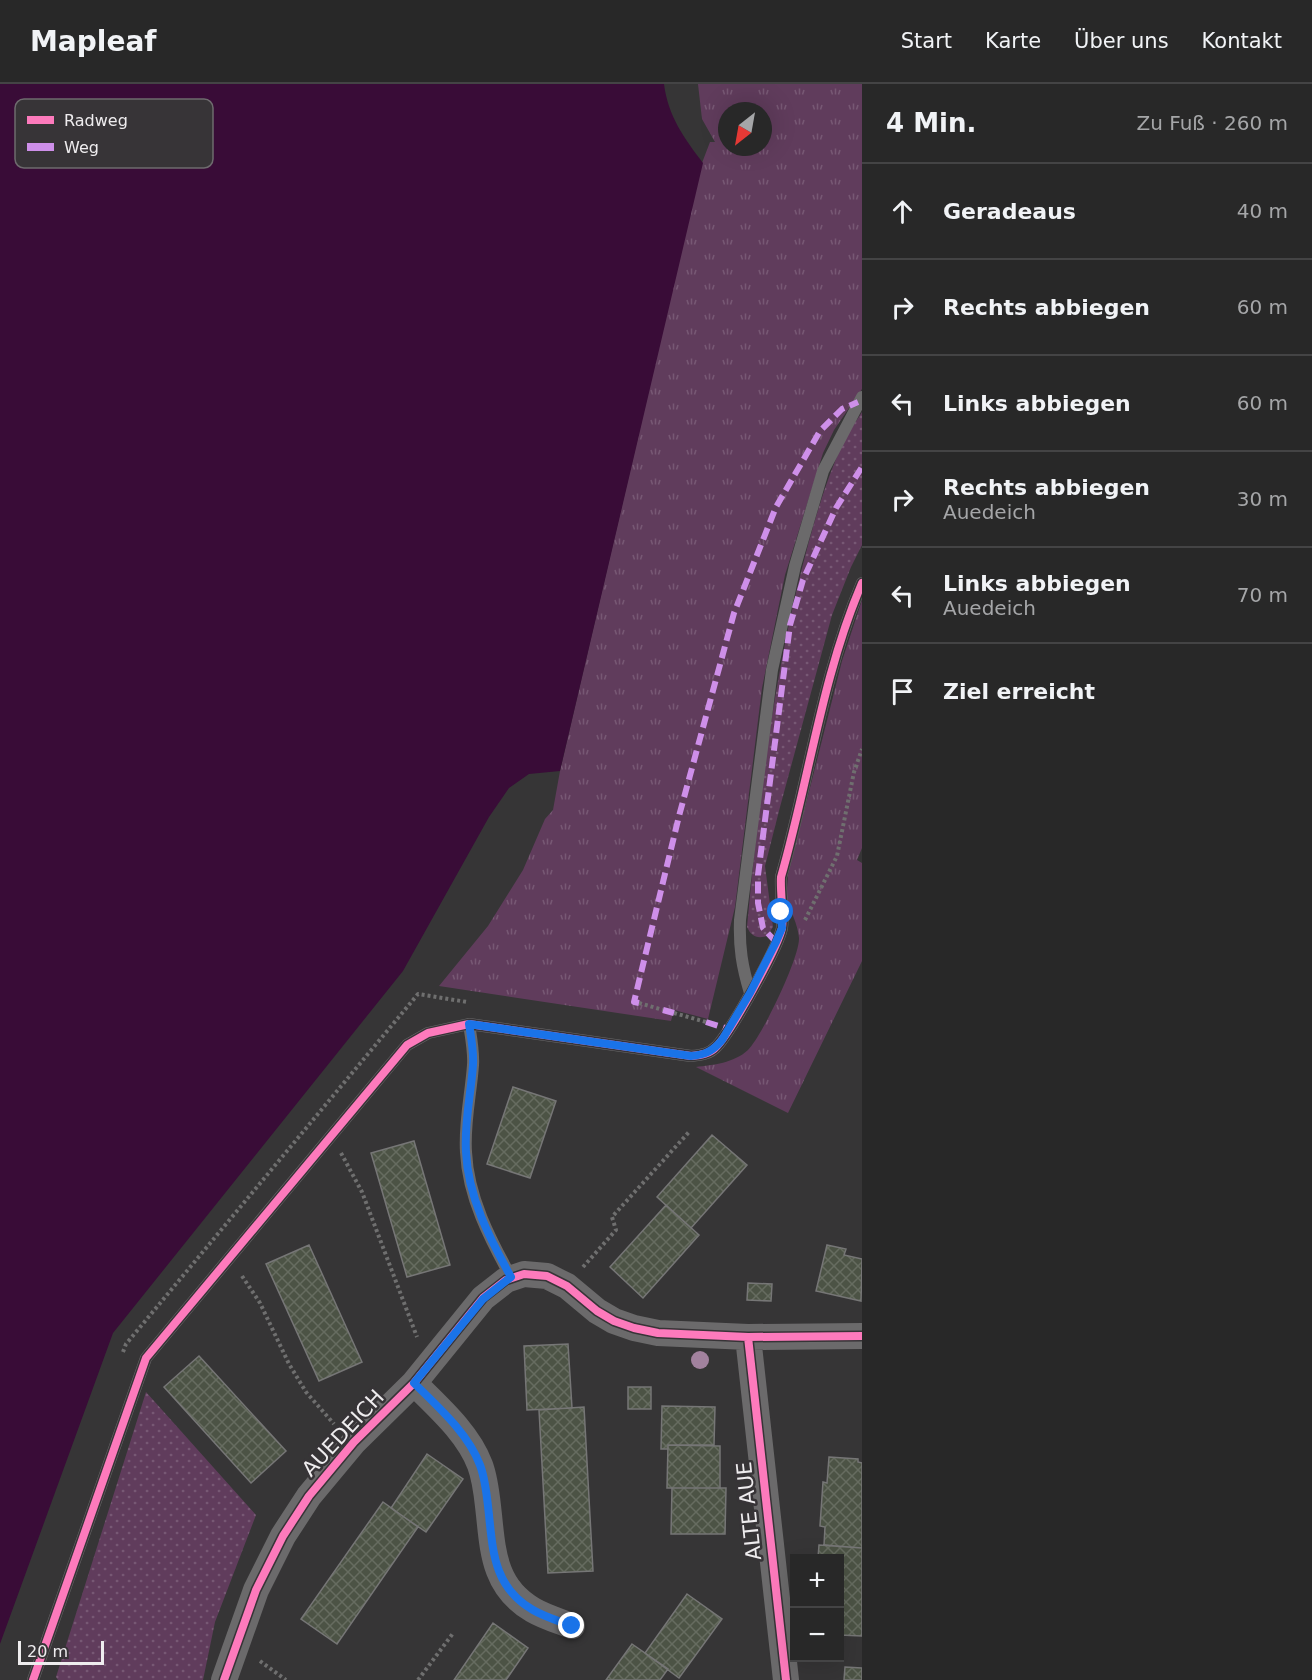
<!DOCTYPE html>
<html lang="de">
<head>
<meta charset="utf-8">
<style>
	:root { --surface:#282828; --page:#343434; --text:#f1f3f6; --muted:#a5a6a8; --line:#444445 }
	body { margin:0; font-family:"DejaVu Sans",sans-serif; background:var(--page); color:var(--text) }
	.controls { position:absolute; right:18px; bottom:18px; display:grid; overflow:hidden; border-radius:0px; box-shadow:0 6px 24px #0002 }
	.controls button { width:54px; height:54px; display:grid; place-items:center; padding:0; border:0; border-bottom:2px solid var(--line); background:var(--surface); color:var(--text); font:30px sans-serif }
	.compass { position:absolute; left:718px; top:18px; width:54px; height:54px; border-radius:50%; background:var(--surface); box-shadow:0 6px 24px #0002; rotate:211deg }
	.scale { position:absolute; left:18px; bottom:15px; width:86px; box-sizing:border-box; padding-left:6px; border:3px solid #eeecee; border-top:0; font-size:16px; line-height:21px; white-space:nowrap; color:#eeecee; -webkit-text-stroke:4px #373437; paint-order:stroke }
	.stop { position:absolute; width:18px; height:18px; margin:-14px; border:4px solid #1a73e8; border-radius:50%; background:#fff }
	.stop.end { background:#1a73e8; border-color:#fff; box-shadow:0 2px 6px #0008 }
	.list { margin:0; padding:0; list-style:none }
	h2 { display:flex; justify-content:space-between; align-items:center; height:78px; margin:0; padding:0 24px; font-size:26px }
	h2 small { font-size:20px; font-weight:400; color:var(--muted) }
	.list li { display:grid; grid-template-columns:39px 1fr auto; gap:18px; align-items:center; box-sizing:border-box; height:96px; padding:0 24px; border-top:2px solid var(--line) }
	.list b { display:block; font-size:22px; white-space:nowrap }
	.list p { margin:0; font-size:20px; white-space:nowrap; color:var(--muted) }
	.list em { font-size:20px; font-style:normal; color:var(--muted) }
	.icon { flex:none; width:33px; height:33px; fill:none; stroke:currentColor; stroke-width:2; stroke-linecap:round; stroke-linejoin:round }
	.map { position:relative; flex:none; width:862px; height:1596px; overflow:hidden }
	header { display:flex; align-items:center; gap:36px; box-sizing:border-box; height:84px; padding:0 30px; background:var(--surface); border-bottom:2px solid var(--line) }
	header strong { font-size:28px }
	nav { display:flex; gap:33px; margin-inline-start:auto; font-size:21px }
	main { display:flex }
	aside { flex:1; background:var(--surface) }
	.map>svg:first-child { display:block }
	.grass { fill:url(#grass-tufts); fill-rule:evenodd }
	.park { fill:url(#park-dots) }
	.water { fill:#390c37 }
	.building { fill:url(#building-cross-hatch); stroke:#767676; stroke-width:1.5 }
	.lines { fill:none; stroke-linecap:round; stroke-linejoin:round }
	.path { stroke:#6f6f6f; stroke-width:4; stroke-dasharray:3 3; stroke-linecap:butt }
	.lane { stroke:#6b6a6b; stroke-width:12 }
	.street { stroke:#6b6a6b; stroke-width:26 }
	.quiet { stroke:#ce8fe9; stroke-width:6; stroke-dasharray:12 6; stroke-linecap:butt }
	.cycleway-casing { stroke:#373437; stroke-width:11 }
	.cycleway { stroke:#fd7abc; stroke-width:8 }
	.tree { fill:#a2829e }
	.route { stroke:#1a73e8; stroke-width:8 }
	.labels { text-anchor:middle; dominant-baseline:central; stroke-width:5; stroke-linejoin:round; paint-order:stroke }
	.street-label { font-size:21px; fill:#eeecee; stroke:#373437 }
	.key { fill:#373437; stroke:#6e6b6e; stroke-width:1.5 }
	.key-label { font-size:16px; fill:#eeecee }
</style>
</head>
<body>
<header>
<strong>Mapleaf</strong>
<nav><a>Start</a><a>Karte</a><a>Über uns</a><a>Kontakt</a></nav>
</header>
<main>
<div class="map">
<svg width="862" height="1596" viewBox="0 0 862 1596">
	<defs>
		<pattern id="grass-tufts" width="24" height="20" patternUnits="userSpaceOnUse" patternTransform="scale(1.5)"><rect width="24" height="20" fill="#603c5c"/><path d="M3 7l-1-3M5 7V3M7 7l1-3M15 17l-1-3M17 17v-4M19 17l1-3" fill="none" stroke="#775874"/></pattern>
		<pattern id="park-dots" width="8" height="8" patternUnits="userSpaceOnUse" patternTransform="scale(1.5)"><rect width="8" height="8" fill="#603c5c"/><path d="M2 2h.1M6 6h.1" fill="none" stroke="#775874" stroke-width="1.8" stroke-linecap="round"/></pattern>
		<pattern id="building-cross-hatch" width="8" height="8" patternUnits="userSpaceOnUse" patternTransform="scale(1.5)"><rect width="8" height="8" fill="#4c5345"/><path d="M0 0l8 8M0 8l8-8" fill="none" stroke="#666c60"/></pattern>
	</defs>
	<rect width="100%" height="100%" fill="#363536"/>
	<path class="grass" d="M698,0h164v305l-28,41 -11,23 -38,122 -23,113 -27,219 -27,112 -34,-9 -3,11 -232,-35 49,-60 35,-56 22,-51 8,-9 7,-39 142,-608 8,-21h5l-13,-23zM727,27h36v36h-36z
		M862,516v248l-5,12 5,3v98l-74,152 -92,-46c17,-2 38,-4 52,-17 14,-14 52,-93 51,-112 -1,-14 -9,-27 -12,-40 -1,-7 1,-16 1,-23l54,-214z"/>
	<path class="park" d="M862,328v133l-11,22 -19,48 -52,192 -15,59 8,61 -6,9c-10,3 -16,0 -20,-9 11,-119 25,-239 54,-355 11,-43 23,-88 42,-129 4,-11 13,-21 19,-31z
		M146,1308l110,123 -41,107 -12,58h-145l-2,-3z"/>
	<path class="water" d="M0,0h664c4,32 20,54 39,79l-143,608 -31,3 -20,14 -20,29 -86,154 -290,362 -113,311z"/>
	<path class="building" d="M513,1003l43,14 -26,77 -43,-14z
		M712,1051l35,30 -56,63 -34,-31z
		M414,1057l36,124 -43,12 -36,-124z
		M666,1121l33,30 -56,63 -33,-31z
		M309,1161l53,117 -43,19 -53,-117z
		M827,1161l19,4 -2,6 18,4 -1,42 -45,-10z
		M748,1199l24,1 -1,17 -24,-1z
		M568,1260l4,64 -45,2 -3,-64z
		M199,1272l87,95 -35,32 -87,-96z
		M628,1303h23v22h-23z
		M662,1322l53,1 -1,38h-46v4h-7z
		M584,1323l9,164 -45,2 -9,-163z
		M668,1361l52,1v42h-53z
		M427,1370l36,25 -37,53 -35,-24z
		M829,1373l29,2v3l4,1v85l-38,-3 1,-18 -5,-1 3,-44 4,1z
		M672,1404h54l-1,46h-54z
		M383,1418l35,25 -81,117 -36,-25z
		M819,1461l43,3v88l-22,-1v-77h-22z
		M687,1510l35,25 -43,59 -34,-25z
		M493,1539l35,25 -22,32h-52z
		M632,1560l36,25 -8,11h-54z
		M845,1583l17,1v12h-18z"/>
	<g class="lines">
		<path class="path" d="M805,836l32,-64 17,-84 8,-23
			M639,919l24,7
			M674,929l32,9
			M341,1069l21,39 55,145
			M583,1183l33,-37 -4,-13 77,-85
			M242,1192l18,27 29,61 17,28 28,32
			M123,1268l3,-8 292,-350 49,8
			M260,1577l26,19
			M418,1596l36,-48"/>
		<path class="lane" d="M750,909c-8,-27 -11,-45 -10,-73l32,-250 23,-104 28,-95 39,-74
			M469,940c2,13 5,28 4,41 -2,29 -9,58 -7,87 2,45 24,87 45,125
			M33,1596l113,-322 261,-313 21,-12 41,-9 222,32c10,-1 19,-2 26,-10 14,-15 61,-98 65,-118 2,-14 -2,-35 -1,-51 28,-97 41,-201 81,-294"/>
		<path class="street" d="M748,1253l38,343
			M414,1299c24,24 54,50 66,82 6,16 7,33 9,50 4,39 6,73 44,95 12,7 26,11 39,16
			M224,1596l32,-90 27,-54 26,-40 45,-54 60,-59 69,-85 23,-18 18,-6 23,2 20,10 30,25 17,10 20,7 24,5 90,4 114,-1"/>
		<path class="quiet" d="M776,858l-13,-14 -5,-25v-28l32,-250 13,-45 33,-72 26,-41
			M639,919l-5,-1 45,-186 55,-203 42,-106 44,-76 22,-22 16,-7
			M663,926l11,3
			M706,938l22,7"/>
		<g class="cycleway-casing">
			<path id="cycleway" d="M748,1253l38,343
				M33,1596l113,-322 261,-313 21,-12 41,-9 222,32c10,-1 19,-2 26,-10 14,-15 61,-98 65,-118 2,-14 -2,-35 -1,-51 28,-97 41,-201 81,-294
				M224,1596l32,-90 27,-54 26,-40 45,-54 60,-59 69,-85 23,-18 18,-6 23,2 20,10 30,25 17,10 20,7 24,5 90,4 114,-1"/>
		</g>
		<use href="#cycleway" class="cycleway"/>
	</g>
	<circle class="tree" cx="700" cy="1276" r="9"/>
	<g class="lines">
		<path class="route" d="M572,1542c-13,-5 -27,-9 -39,-16 -38,-22 -40,-56 -44,-95 -2,-17 -3,-34 -9,-50 -12,-32 -42,-58 -66,-82l69,-84 28,-22c-21,-38 -43,-80 -45,-125 -2,-29 5,-58 7,-87 1,-13 -2,-28 -4,-41l222,32c14,-1 22,-5 31,-16l28,-47 26,-51 6,-14 -1,-16"/>
	</g>
	<g class="labels">
		<g class="street-label">
			<text transform="translate(343 1349) rotate(-47)">AUEDEICH</text>
			<text transform="translate(749 1427) rotate(-96)">ALTE AUE</text>
		</g>
	</g>
	<rect x="15" y="15" width="198" height="69" rx="9" class="key"/>
	<rect x="27" y="32" width="27" height="8" fill="#fd7abc"/>
	<rect x="27" y="59" width="27" height="8" fill="#ce8fe9"/>
	<g class="key-label">
		<text x="64" y="42">Radweg</text>
		<text x="64" y="69">Weg</text>
	</g>
</svg>
<div class="controls">
<button>+</button>
<button>−</button>
</div>
<svg class="compass" viewBox="-18 -18 36 36"><path d="M0-13l5 13h-10z" fill="#e53935"/><path d="M0 13l5-13h-10z" fill="#a5a6a8"/></svg>
<div class="scale">20 m</div>
<div class="stop" style="left:781px;top:828px"></div>
<div class="stop end" style="left:572px;top:1542px"></div>
</div>
<aside>
<h2>4 Min.<small>Zu Fuß · 260 m</small></h2>
<ul class="list">
<li><svg class="icon" aria-label="ahead" viewBox="0 0 24 24"><path d="M12 20V5M6 11l6-6 6 6"/></svg><div><b>Geradeaus</b></div><em>40 m</em></li>
<li><svg class="icon" aria-label="right" viewBox="0 0 24 24"><path d="M7 20v-9h11M14 6l5 5-5 5"/></svg><div><b>Rechts abbiegen</b></div><em>60 m</em></li>
<li><svg class="icon" aria-label="left" viewBox="0 0 24 24"><path d="M17 20v-9H6M10 6l-5 5 5 5"/></svg><div><b>Links abbiegen</b></div><em>60 m</em></li>
<li><svg class="icon" aria-label="right" viewBox="0 0 24 24"><path d="M7 20v-9h11M14 6l5 5-5 5"/></svg><div><b>Rechts abbiegen</b><p>Auedeich</p></div><em>30 m</em></li>
<li><svg class="icon" aria-label="left" viewBox="0 0 24 24"><path d="M17 20v-9H6M10 6l-5 5 5 5"/></svg><div><b>Links abbiegen</b><p>Auedeich</p></div><em>70 m</em></li>
<li><svg class="icon" aria-label="arrive" viewBox="0 0 24 24"><path d="M6 21V4h12l-3 4 3 4H6"/></svg><div><b>Ziel erreicht</b></div></li>
</ul>
</aside>
</main>
</body>
</html>
